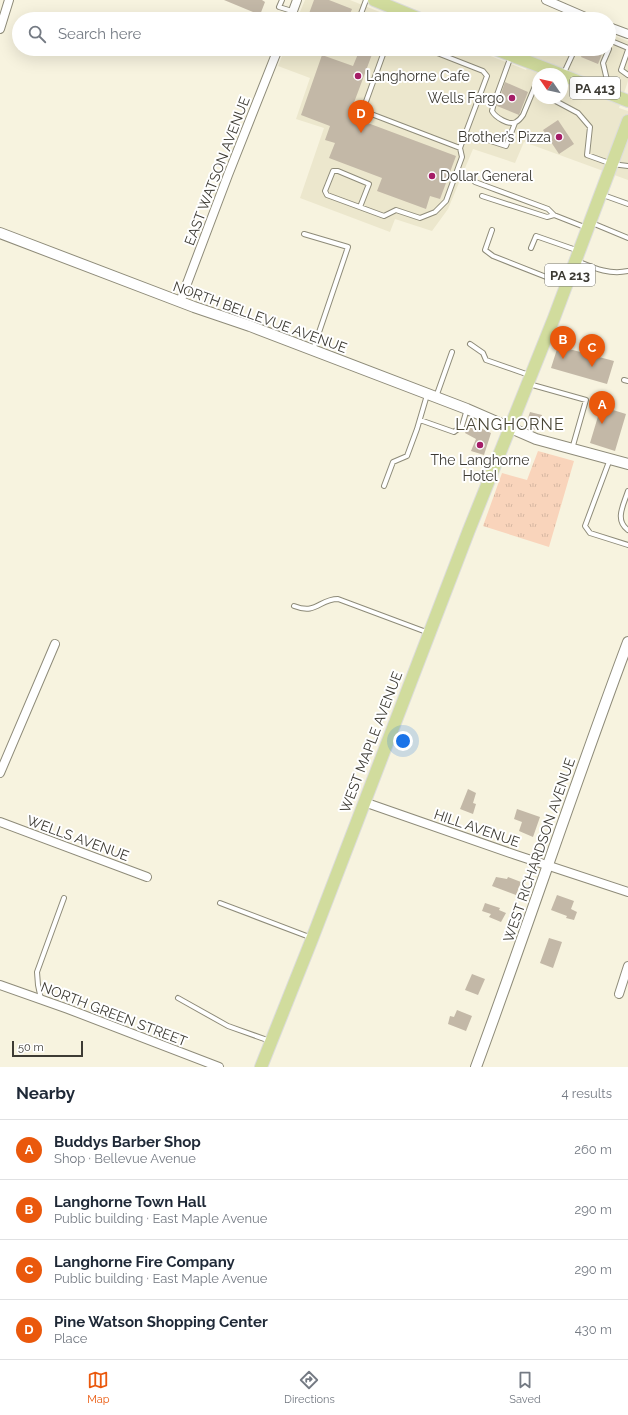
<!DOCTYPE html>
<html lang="en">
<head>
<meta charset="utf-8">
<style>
	:root { --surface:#fff; --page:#f6f6f7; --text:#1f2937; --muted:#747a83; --line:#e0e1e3; --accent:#ea580c }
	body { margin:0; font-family:Raleway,sans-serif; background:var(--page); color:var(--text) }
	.compass { position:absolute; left:532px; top:68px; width:36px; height:36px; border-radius:50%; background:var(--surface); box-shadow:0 4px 16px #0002; rotate:304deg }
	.scale { position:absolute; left:12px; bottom:10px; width:71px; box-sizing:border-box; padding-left:4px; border:2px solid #3d3b34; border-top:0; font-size:11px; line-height:14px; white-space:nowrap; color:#3d3b34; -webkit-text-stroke:3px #fff; paint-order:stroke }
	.you { position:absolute; left:403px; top:741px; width:14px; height:14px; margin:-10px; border:3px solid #fff; border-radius:50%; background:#1a73e8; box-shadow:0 0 0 6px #1a73e833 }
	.badge { display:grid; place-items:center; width:26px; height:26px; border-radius:50%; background:var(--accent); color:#fff; font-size:13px; font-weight:700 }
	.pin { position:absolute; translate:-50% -33px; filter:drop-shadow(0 1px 2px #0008) }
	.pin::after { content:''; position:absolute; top:21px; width:14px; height:12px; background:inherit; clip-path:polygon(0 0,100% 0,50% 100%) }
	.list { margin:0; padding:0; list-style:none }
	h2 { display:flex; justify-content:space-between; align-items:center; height:52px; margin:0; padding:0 16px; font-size:17px }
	h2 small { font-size:13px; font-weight:400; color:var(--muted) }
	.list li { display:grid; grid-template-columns:26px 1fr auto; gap:12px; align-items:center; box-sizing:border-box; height:60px; padding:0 16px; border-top:1px solid var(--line) }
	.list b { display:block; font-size:15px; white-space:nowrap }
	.list p { margin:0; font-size:13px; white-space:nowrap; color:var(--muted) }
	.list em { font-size:13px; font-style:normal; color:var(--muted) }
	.icon { flex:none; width:22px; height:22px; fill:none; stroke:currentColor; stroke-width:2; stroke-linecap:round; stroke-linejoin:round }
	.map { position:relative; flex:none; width:628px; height:1067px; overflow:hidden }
	.search { position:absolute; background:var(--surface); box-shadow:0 4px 16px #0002; left:12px; right:12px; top:12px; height:44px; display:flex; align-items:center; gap:10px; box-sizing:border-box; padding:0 14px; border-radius:22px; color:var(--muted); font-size:15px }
	.sheet { height:292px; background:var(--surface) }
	nav { display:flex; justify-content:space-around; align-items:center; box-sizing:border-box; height:56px; border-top:1px solid var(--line); background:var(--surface); font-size:11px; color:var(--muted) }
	nav a { display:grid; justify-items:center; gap:2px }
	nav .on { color:var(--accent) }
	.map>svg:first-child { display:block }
	.built { fill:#ece7cd; fill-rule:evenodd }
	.park { fill:url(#park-tufts) }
	.building { fill:#c3b8a7 }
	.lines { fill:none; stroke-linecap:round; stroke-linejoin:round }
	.service-casing { stroke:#8e8b79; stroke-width:6 }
	.minor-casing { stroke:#8e8b79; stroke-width:10 }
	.tertiary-casing { stroke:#8e8b79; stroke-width:12 }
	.primary-casing { stroke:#dcdcda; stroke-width:14 }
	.service { stroke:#fff; stroke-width:4 }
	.minor { stroke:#fff; stroke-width:8 }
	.tertiary { stroke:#fff; stroke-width:10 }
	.primary { stroke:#d1dc9d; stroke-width:12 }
	.poi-dot { fill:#a51d67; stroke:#fff; stroke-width:1.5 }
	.labels { text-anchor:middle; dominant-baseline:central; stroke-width:4; stroke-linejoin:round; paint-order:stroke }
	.shield { fill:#fff; stroke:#777671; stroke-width:1 }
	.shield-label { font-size:13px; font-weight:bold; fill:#3d3b34 }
	.poi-label { font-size:14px; fill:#3d3b34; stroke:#fff; text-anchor:start }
	.street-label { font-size:14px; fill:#3d3b34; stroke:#fff }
	.quarter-label { font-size:16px; letter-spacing:1px; fill:#494636; stroke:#fff }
</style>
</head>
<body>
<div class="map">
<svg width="628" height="1067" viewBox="0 0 628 1067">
	<defs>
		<pattern id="park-tufts" width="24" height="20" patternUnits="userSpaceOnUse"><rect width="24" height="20" fill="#f9d4bb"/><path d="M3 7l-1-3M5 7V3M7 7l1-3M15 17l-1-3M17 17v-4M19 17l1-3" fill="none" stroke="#d6b7a1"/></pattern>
	</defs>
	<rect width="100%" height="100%" fill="#f7f3df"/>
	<path class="built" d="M305,0h45l47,19h-100z
		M550,12l18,7h-21z
		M609,34l19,7v40l-9,27 9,3v69l-104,-38 -9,21 -42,-14 -25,60 -16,22 -37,-12 -5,13 -90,-34 24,-70 -28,-9 14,-41 -32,-12 7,-17h188l53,21 9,-21h74zM538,74h24v24h-24z"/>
	<path class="park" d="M538,451l36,10 -25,86 -66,-21 19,-53 25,7z"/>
	<path class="building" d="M224,0h38l3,2 -5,13z
		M314,0h15l23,9 -4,10h-41z
		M360,49h14l-25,67 107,40 -16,43 -10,-3 -4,13 -49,-18 5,-13 -53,-20 6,-15 -10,-3 5,-14 -29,-11 21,-60 31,11z
		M584,49h20l-6,15 -17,-7z
		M505,82l23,10 -9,23 -22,-9z
		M558,120l16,24 -15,10 -16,-24z
		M558,346l56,15 -7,23 -56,-16z
		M602,403l12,3 -1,4 13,4 -11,37 -25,-8z
		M530,412l12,3 -5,15 -12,-3z
		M470,423l21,10 -7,22 -13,-4 5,-12 -11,-6z
		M468,789l8,4 -3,10 3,1 -3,10 -13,-5z
		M517,809l23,8 -7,20 -14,-6 3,-9 -8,-3z
		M496,877l11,2 1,-2 13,5 -5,13 -24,-9z
		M557,895l17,6 -3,8 6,3 -3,8 -8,-2 1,-2 -16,-6z
		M485,903l15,5 -1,2 7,3 -5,9 -12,-5 2,-3 -9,-3z
		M549,938l13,4 -9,26 -13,-5z
		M472,974l13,5 -7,16 -13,-5z
		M457,1010l15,6 -6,15 -18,-7 2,-8 4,1z"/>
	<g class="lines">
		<g class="service-casing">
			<path id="service" d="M282,0l-3,7 13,4
				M359,19l7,-19
				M392,19l4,-9
				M609,40l19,8
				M340,49h6
				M385,49l-21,58 2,5 94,36 27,-72 -4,-5 -56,-22
				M628,50l-7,20 7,5
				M511,56l-17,47 -2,8c3,6 17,15 24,11 2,-1 5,-4 7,-7l15,-36
				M563,75l12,-26
				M604,91l3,-11 -4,-17 6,-14
				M550,98l28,15 12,14 -3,28 25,9 16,2
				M466,133l40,13 9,-23
				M475,182l73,27 6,6 33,13
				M603,195l25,9
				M482,196l65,21 7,-2
				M360,207l9,-23 -31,-13h-5l-8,20 2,4 57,21 12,-6 24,8 15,-6 11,-11 16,-44 -2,-9
				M592,223l36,15
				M492,230l-7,20 8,6 71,28
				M304,234l44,13 -35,103
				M531,248l5,-12 43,15
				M577,261c17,7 32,14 51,10
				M470,344l13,9 3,7 43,15
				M624,380l4,1
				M529,384l57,16 -14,49
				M436,397l16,-45
				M420,420l34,12 8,-6 5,-17
				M610,459l-25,67 5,7 38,12
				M384,486l9,-24 14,-6 10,-27 10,-34
				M628,491c-4,13 -14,29 0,39
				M294,606c23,9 25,-7 44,-7l91,34
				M220,903l92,35
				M178,998l50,28 42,15
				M41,999l-3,-14 -1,-13 27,-74"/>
		</g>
		<g class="minor-casing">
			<path id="minor" d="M546,0l44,19
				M290,19l7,-19
				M609,27l19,7
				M0,29l9,-29
				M180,302l48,-127 50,-126
				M0,773l55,-129
				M364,802l152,53 112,37
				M0,822l147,55
				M0,985l68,24 151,58
				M619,994l9,-28"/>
		</g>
		<g class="tertiary-casing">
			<path id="tertiary" d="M0,233l194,74 56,19 217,83 69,30 92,25
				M476,1067c52,-141 99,-284 152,-425"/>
		</g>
		<g class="primary-casing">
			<path id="primary" d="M374,0l46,19
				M495,49l65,25
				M562,75l66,26
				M261,1067l51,-128 157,-409 85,-212 74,-197"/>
		</g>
		<use href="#service" class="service"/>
		<use href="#minor" class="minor"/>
		<use href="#tertiary" class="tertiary"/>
		<use href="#primary" class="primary"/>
	</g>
	<g class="poi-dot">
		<circle cx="358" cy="76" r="4"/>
		<circle cx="512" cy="98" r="4"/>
		<circle cx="559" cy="137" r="4"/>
		<circle cx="432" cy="176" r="4"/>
		<circle cx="480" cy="445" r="4"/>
	</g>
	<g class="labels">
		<g class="shield">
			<rect x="570" y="77" width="50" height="22" rx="3"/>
			<rect x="545" y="264" width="50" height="22" rx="3"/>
		</g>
		<g class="shield-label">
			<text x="595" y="88">PA 413</text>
			<text x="570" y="275">PA 213</text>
		</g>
		<g class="poi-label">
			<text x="366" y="76">Langhorne Cafe</text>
			<text x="504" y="98" text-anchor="end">Wells Fargo</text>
			<text x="551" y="137" text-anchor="end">Brother’s Pizza</text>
			<text x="440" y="176">Dollar General</text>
			<text x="480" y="460" text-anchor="middle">The Langhorne<tspan x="480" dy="16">Hotel</tspan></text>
		</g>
		<g class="street-label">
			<text transform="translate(217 171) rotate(-69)">EAST WATSON AVENUE</text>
			<text transform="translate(260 317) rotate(20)">NORTH BELLEVUE AVENUE</text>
			<text transform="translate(371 742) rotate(-69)">WEST MAPLE AVENUE</text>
			<text transform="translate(477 828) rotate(19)">HILL AVENUE</text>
			<text transform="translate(78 838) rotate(20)">WELLS AVENUE</text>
			<text transform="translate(539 850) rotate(-71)">WEST RICHARDSON AVENUE</text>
			<text transform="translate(114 1014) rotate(21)">NORTH GREEN STREET</text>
		</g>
		<g class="quarter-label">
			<text x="510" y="424">LANGHORNE</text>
		</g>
	</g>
</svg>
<svg class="compass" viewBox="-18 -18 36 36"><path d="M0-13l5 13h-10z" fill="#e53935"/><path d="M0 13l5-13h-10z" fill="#747a83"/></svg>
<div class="scale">50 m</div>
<div class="you"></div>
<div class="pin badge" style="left:602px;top:424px">A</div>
<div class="pin badge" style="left:563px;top:359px">B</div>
<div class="pin badge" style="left:592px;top:367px">C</div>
<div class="pin badge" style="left:361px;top:133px">D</div>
<div class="search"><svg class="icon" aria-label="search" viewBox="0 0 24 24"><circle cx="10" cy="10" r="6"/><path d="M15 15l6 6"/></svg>Search here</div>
</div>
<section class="sheet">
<h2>Nearby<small>4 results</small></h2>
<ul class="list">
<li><span class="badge">A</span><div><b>Buddys Barber Shop</b><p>Shop · Bellevue Avenue</p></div><em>260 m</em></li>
<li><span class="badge">B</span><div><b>Langhorne Town Hall</b><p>Public building · East Maple Avenue</p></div><em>290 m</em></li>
<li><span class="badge">C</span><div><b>Langhorne Fire Company</b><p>Public building · East Maple Avenue</p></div><em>290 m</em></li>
<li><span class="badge">D</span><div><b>Pine Watson Shopping Center</b><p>Place</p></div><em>430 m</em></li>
</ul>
</section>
<nav>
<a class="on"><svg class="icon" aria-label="map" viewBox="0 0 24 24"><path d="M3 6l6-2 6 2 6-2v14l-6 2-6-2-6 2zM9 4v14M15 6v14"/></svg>Map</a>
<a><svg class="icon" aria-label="directions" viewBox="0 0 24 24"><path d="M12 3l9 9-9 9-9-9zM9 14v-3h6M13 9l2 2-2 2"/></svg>Directions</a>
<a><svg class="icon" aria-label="saved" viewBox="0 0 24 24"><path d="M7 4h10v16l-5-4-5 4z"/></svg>Saved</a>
</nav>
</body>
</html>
